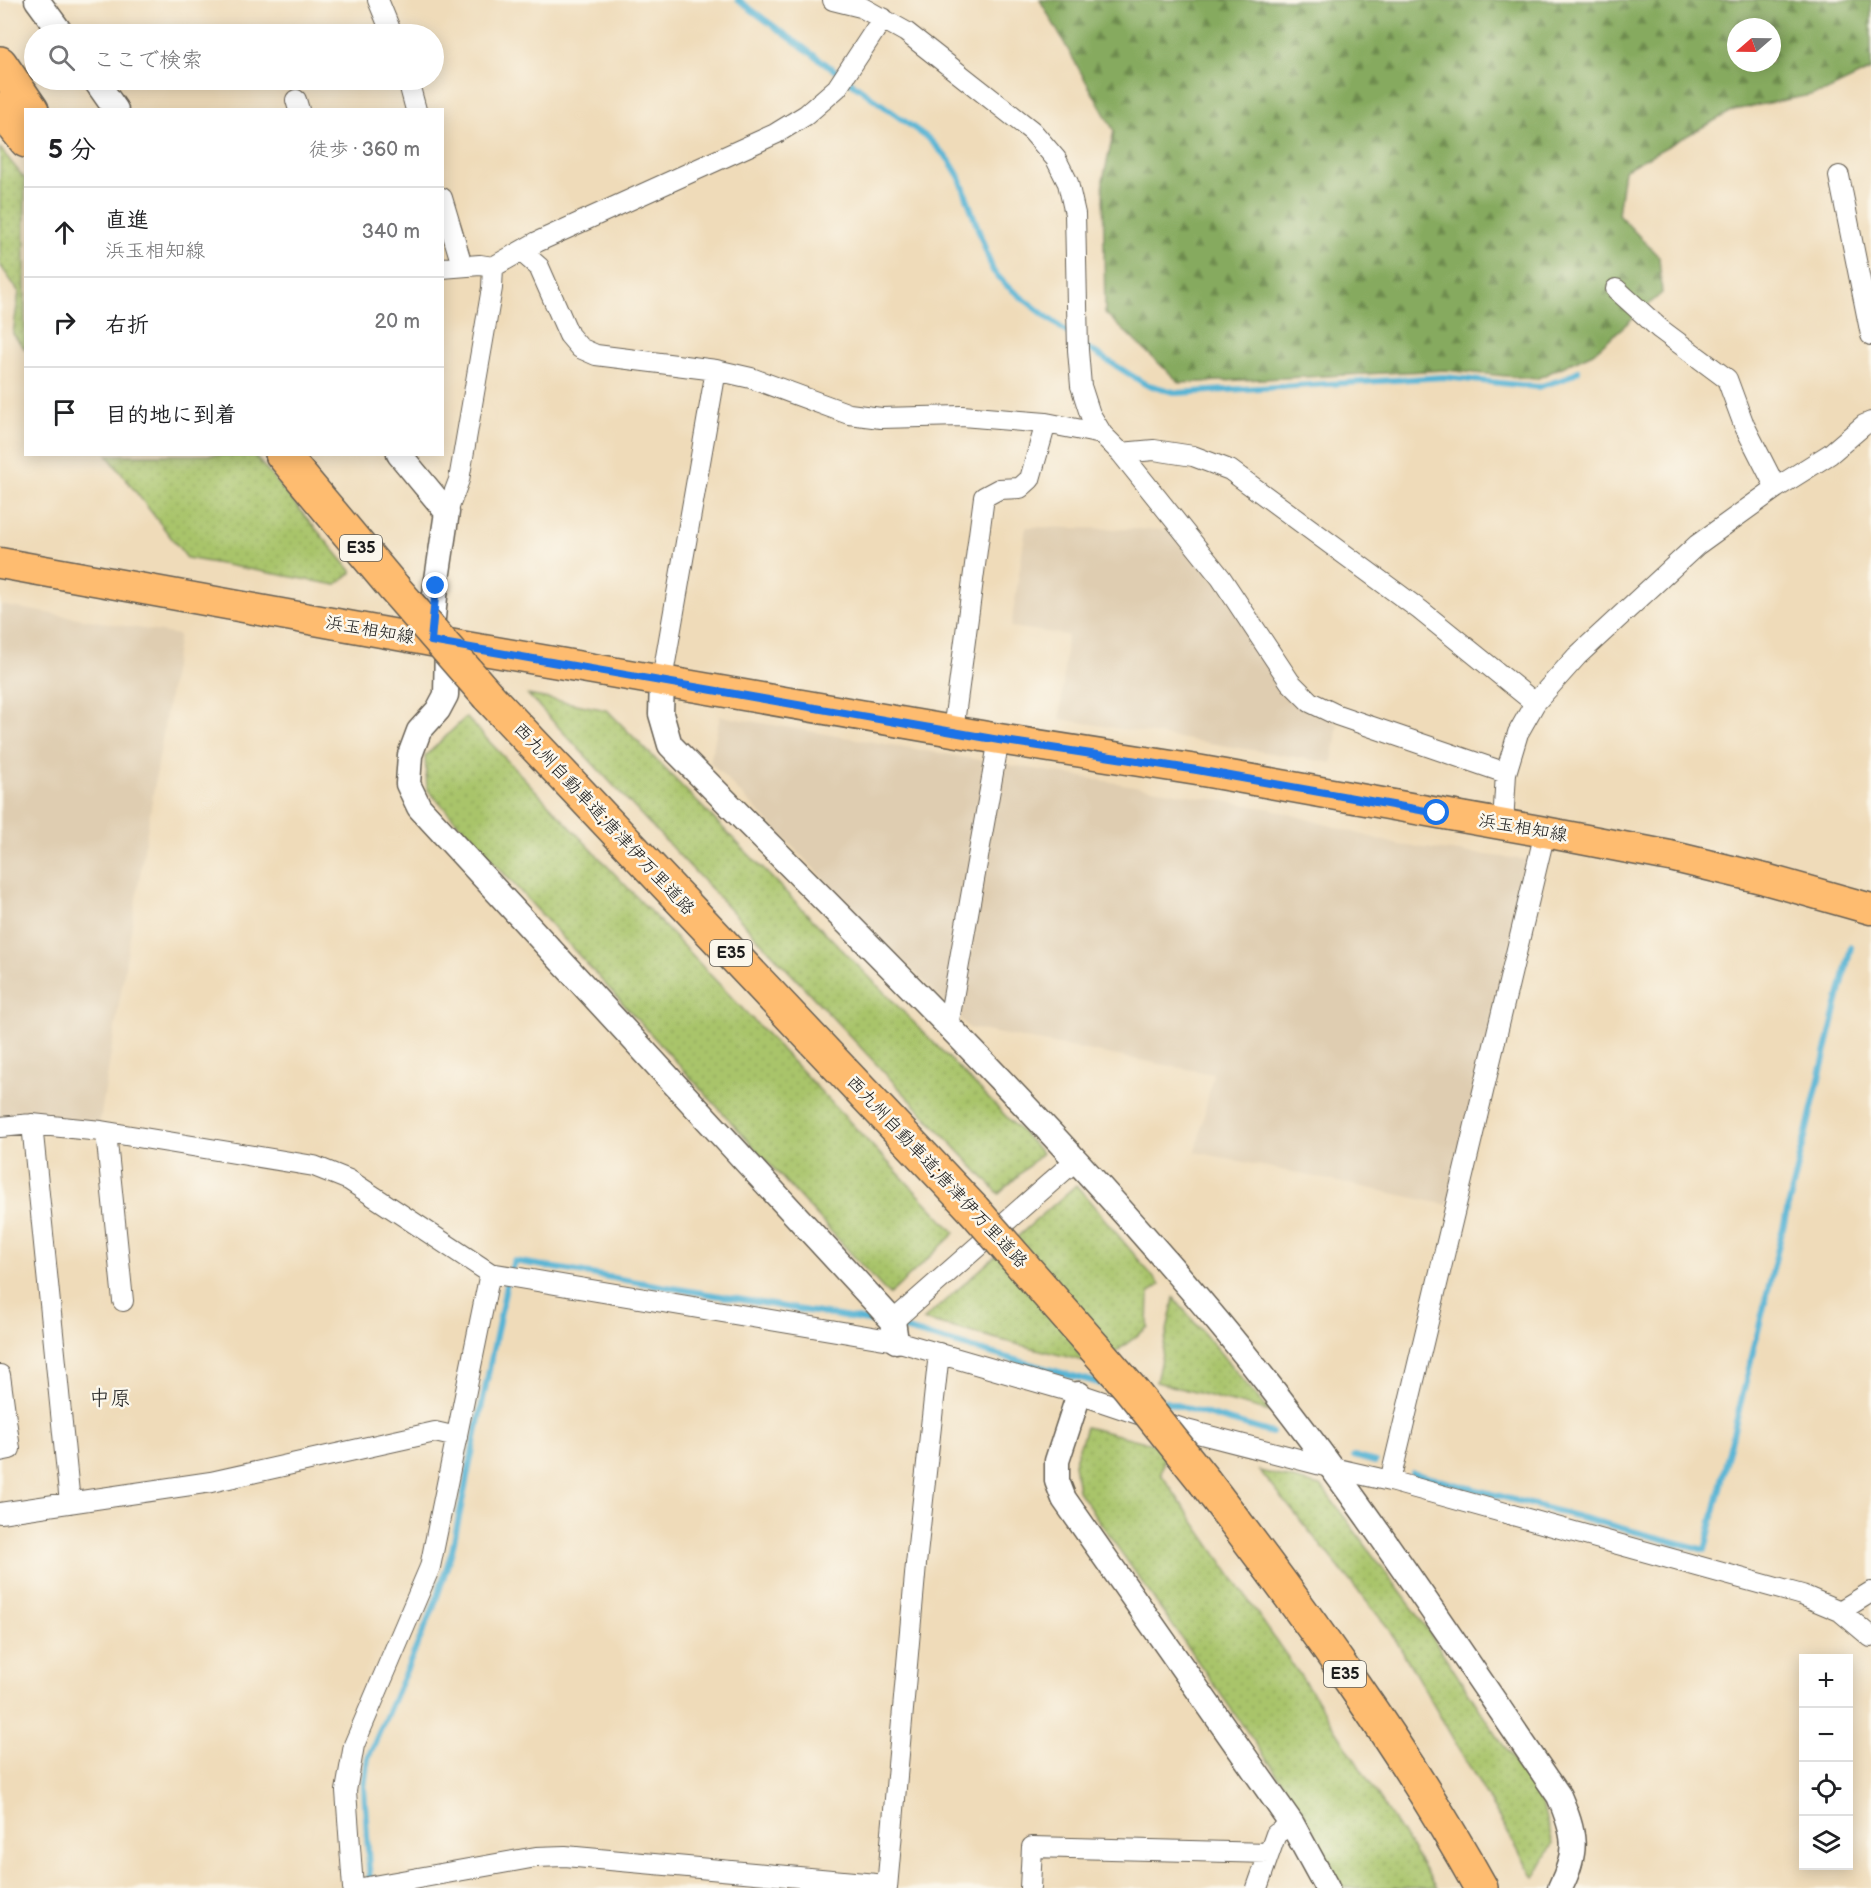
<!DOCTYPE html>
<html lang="ja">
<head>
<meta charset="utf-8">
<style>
	:root { --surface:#fff; --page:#f2f2f2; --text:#202124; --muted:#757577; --line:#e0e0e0 }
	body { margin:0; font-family:"Balsamiq Sans","Klee One",sans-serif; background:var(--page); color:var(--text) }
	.controls { position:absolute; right:18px; bottom:18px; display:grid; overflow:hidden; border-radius:0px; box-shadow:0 3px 15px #0003 }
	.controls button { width:54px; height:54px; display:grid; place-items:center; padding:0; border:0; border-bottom:2px solid var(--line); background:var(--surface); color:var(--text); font:30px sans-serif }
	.compass { position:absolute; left:1727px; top:18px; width:54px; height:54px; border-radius:50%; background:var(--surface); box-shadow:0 3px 15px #0003; rotate:250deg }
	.stop { position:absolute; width:18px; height:18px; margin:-14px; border:4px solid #1a73e8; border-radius:50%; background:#fff }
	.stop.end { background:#1a73e8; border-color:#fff; box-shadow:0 2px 6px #0008 }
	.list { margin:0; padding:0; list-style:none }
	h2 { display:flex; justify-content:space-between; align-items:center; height:78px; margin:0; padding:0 24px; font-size:26px }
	h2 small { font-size:20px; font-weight:400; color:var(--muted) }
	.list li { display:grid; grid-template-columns:39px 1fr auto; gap:18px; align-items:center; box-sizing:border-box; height:90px; padding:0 24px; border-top:2px solid var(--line) }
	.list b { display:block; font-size:22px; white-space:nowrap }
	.list p { margin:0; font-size:20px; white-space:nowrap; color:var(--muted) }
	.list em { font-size:20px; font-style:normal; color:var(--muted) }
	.icon { flex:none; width:33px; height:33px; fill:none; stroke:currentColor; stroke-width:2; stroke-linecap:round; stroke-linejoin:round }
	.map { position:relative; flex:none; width:1871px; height:1888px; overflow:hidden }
	.search { position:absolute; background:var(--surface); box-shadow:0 3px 15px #0003; left:24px; top:24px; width:420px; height:66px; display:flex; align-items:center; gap:15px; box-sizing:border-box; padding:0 21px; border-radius:33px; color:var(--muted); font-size:22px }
	.panel { position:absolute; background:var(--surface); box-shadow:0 3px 15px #0003; left:24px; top:108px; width:420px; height:348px; border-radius:0px }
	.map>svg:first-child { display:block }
	.built { fill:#dfcdb1 }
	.grass { fill:url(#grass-dots); stroke:#627044; stroke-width:1.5 }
	.forest { fill:url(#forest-firs); stroke:#51633e; stroke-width:1.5; fill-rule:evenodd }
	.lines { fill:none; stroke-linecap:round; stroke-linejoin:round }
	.stream { stroke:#56b4d4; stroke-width:6 }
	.minor-casing { stroke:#665f53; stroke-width:22 }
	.tertiary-casing { stroke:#665f53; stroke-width:27 }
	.primary-casing { stroke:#665f53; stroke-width:33 }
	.motorway-casing { stroke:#665f53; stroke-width:36 }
	.minor { stroke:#fff; stroke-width:20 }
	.tertiary { stroke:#fff; stroke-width:24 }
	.primary { stroke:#febc70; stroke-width:30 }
	.motorway { stroke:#febc70; stroke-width:33 }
	.motorway-bridge-casing { stroke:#665f53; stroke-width:36; stroke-linecap:butt }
	.motorway-bridge { stroke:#febc70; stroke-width:33 }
	.route { stroke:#1a73e8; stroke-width:8 }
	.labels { text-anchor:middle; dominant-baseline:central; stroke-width:5; stroke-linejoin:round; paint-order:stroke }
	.shield { fill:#fbf7ec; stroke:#5f5e5a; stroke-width:1.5 }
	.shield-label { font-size:16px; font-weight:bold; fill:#1c1c1c }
	.street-label { font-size:18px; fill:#1c1c1c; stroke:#fbf7ec }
	.quarter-label { font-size:21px; fill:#1c1c1c; stroke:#fbf7ec }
</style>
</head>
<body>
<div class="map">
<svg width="1871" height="1888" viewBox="0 0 1871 1888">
	<defs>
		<pattern id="grass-dots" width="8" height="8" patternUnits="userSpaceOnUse" patternTransform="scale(1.5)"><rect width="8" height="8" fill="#a9c46b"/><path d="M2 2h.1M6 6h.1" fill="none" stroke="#91a85c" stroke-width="1.8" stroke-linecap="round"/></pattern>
		<pattern id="forest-firs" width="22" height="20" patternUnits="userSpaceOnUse" patternTransform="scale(1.5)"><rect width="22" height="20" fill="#86aa5f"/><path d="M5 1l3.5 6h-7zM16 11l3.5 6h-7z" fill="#6d8a4e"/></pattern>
	</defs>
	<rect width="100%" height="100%" fill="#fbf7ec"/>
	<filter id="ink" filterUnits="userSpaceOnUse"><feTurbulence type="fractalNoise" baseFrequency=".0167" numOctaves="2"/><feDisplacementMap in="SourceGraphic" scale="12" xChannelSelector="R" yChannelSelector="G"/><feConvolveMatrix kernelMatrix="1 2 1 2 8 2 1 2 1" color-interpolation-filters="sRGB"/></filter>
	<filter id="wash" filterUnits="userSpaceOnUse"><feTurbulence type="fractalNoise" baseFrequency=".008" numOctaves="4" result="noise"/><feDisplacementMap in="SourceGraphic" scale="24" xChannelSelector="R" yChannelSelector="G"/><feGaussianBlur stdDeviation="1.35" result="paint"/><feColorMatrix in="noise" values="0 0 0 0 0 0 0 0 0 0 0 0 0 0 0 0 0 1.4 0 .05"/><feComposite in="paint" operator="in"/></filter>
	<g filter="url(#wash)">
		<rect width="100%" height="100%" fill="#efdbb9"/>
		<path class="built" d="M1026,527l149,3 44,54 79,120 40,20 -6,39 -272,-44 7,-84 -56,-8z
			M0,605l179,30 -80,492 -99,-9z
			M720,716l551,93 128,36 131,15 -82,345 -252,-53 17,-78 -244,-46 -259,-266z"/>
		<path class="grass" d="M0,148l25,31v170l-12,-15 6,-42 -19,-27z
			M107,455h147l98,117 -16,13 -149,-27z
			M528,695l79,15 435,443 -43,41z
			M466,717l489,516 -66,62 -462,-506 -2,-33z
			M1076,1185l84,100 -11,8 -1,34 -49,38 -176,-45z
			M1174,1298l96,114 -114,-30z
			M1086,1427l80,20 -5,27 152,220 124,194h-96l-36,-74 -227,-323 -4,-28z
			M1260,1471l61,15 96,128 125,190 11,40 -19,34 -144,-248z"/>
		<path class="forest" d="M1040,0h831v70l-46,22 -91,18 -110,60 -6,44 41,43 3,36 -69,60 -57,26 -91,-9 -265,13 -75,-70 -2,-133 11,-49zM1736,27h36v36h-36z"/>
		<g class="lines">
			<path class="stream" d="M738,0l191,139 20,21 11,18 33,93 14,15 66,51
				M1083,345l62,39 32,9 267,-16 94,10 26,-8 14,-8
				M900,1328l213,59
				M1155,1399l117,34
				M1354,1456l21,6
				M1412,1473l293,77 146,-603
				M370,1883l-6,-96 4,-29 65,-149 19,-58 55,-269 7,-21 371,63"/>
		</g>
	</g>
	<g filter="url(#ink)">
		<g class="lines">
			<g class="minor-casing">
				<path id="minor" d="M378,0l14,34
					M833,0l28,7 45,25 126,99 24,28 12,24 7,31 3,136 3,36 9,28 12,20 19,19 100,125 69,104 20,20 27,13 169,58
					M408,80l8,30
					M296,100l3,10
					M1839,176l32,159
					M442,198l20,67
					M522,252l17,15 30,68 11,13 16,7 120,15 35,8 98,36 32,4 81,-2 84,7 56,11
					M442,268l38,-3 13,2 44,-25 238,-108 31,-19 31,-27 46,-70
					M1616,289l44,40 67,50 17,46 32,63
					M1121,453l33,-3 39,6 37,14 190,140 115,93
					M447,512l12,-32 33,-192 1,-21
					M662,680l54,-310
					M953,731l31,-234 15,-8 21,-1 10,-9 16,-56
					M1503,824l3,-51 12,-40 17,-30 42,-47 120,-111 79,-57 54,-34 34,-29 7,-3
					M948,1026l51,-287
					M32,1124l38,379
					M0,1127l32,-3 69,7 213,35 35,14 141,93 406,68 183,53 107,36 147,38 57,13 412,114 38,16 31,26
					M106,1132l17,169
					M893,1321l183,-161
					M0,1375l10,74 -10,2
					M1390,1481l155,-649
					M0,1513l211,-31 224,-50 22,5
					M1840,1611l31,-19
					M353,1888l-7,-97 8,-46 76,-178 60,-294
					M362,1888l174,-31 29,-1 322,29
					M887,1888l29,-324 23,-211
					M1030,1888l2,-41 237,6
					M1257,1888l19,-54 16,-10"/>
			</g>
			<g class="tertiary-casing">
				<path id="tertiary" d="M37,0l25,34
					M95,80l21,30
					M399,454l48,58 -11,74 -5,54
					M447,644l-1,51 -8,15 -19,21 -9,24 -2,29 11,23 474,514 3,20
					M662,680l-1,34 9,31c187,189 379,374 549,578 125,150 230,313 340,473 16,38 20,54 1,92
					M1079,1394l-22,67v20l7,18 228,325 35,64"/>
			</g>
			<g class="primary-casing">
				<path id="primary" d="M0,563l431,78 568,98 198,31 348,62 125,24 95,23 106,30"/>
			</g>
			<g class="motorway-casing">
				<path id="motorway" d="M0,63l32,47
					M0,109l26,32
					M282,454l112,134
					M488,696l486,514
					M1205,1482c99,130 197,263 276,406"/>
			</g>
			<use href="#minor" class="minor"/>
			<use href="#tertiary" class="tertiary"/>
			<use href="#primary" class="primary"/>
			<use href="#motorway" class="motorway"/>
			<g class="motorway-bridge-casing">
				<path id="motorway-bridge" d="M394,588l94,108
					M974,1210l155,177 76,95"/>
			</g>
			<use href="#motorway-bridge" class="motorway-bridge"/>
		</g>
	</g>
	<g class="lines" filter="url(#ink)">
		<path class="route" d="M436,586l-5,55 568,99 198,30 240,43"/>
	</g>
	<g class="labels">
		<g class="shield">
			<rect x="340" y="535" width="42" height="26" rx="4.5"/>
			<rect x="710" y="940" width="42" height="26" rx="4.5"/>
			<rect x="1324" y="1661" width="42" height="26" rx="4.5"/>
		</g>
		<g class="shield-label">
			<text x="361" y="548">E35</text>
			<text x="731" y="953">E35</text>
			<text x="1345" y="1674">E35</text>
		</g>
		<g class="street-label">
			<text transform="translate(370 630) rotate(10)">浜玉相知線</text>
			<text transform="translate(604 819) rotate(47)">西九州自動車道;唐津伊万里道路</text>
			<text transform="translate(1523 828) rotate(10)">浜玉相知線</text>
			<text transform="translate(937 1172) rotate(47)">西九州自動車道;唐津伊万里道路</text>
		</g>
		<g class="quarter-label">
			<text x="110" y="1398">中原</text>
		</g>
	</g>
</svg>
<div class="controls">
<button>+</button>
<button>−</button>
<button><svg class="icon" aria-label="locate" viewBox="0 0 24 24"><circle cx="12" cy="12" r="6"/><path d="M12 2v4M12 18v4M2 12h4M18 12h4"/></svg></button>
<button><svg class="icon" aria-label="layers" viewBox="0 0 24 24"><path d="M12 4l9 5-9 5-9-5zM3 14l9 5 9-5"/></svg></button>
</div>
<svg class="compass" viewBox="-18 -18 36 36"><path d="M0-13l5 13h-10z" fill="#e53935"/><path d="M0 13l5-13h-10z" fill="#757577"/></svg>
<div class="stop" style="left:1437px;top:813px"></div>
<div class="stop end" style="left:436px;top:586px"></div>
<div class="search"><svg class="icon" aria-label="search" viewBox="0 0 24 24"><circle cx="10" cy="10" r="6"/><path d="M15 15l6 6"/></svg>ここで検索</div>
<section class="panel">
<h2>5 分<small>徒歩 · 360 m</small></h2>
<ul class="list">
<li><svg class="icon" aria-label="ahead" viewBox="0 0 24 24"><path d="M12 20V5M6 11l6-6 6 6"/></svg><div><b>直進</b><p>浜玉相知線</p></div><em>340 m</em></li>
<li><svg class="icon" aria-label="right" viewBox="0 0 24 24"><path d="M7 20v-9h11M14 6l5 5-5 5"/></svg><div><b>右折</b></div><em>20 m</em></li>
<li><svg class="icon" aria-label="arrive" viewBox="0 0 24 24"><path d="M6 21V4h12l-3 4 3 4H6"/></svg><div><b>目的地に到着</b></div></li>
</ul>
</section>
</div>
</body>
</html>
